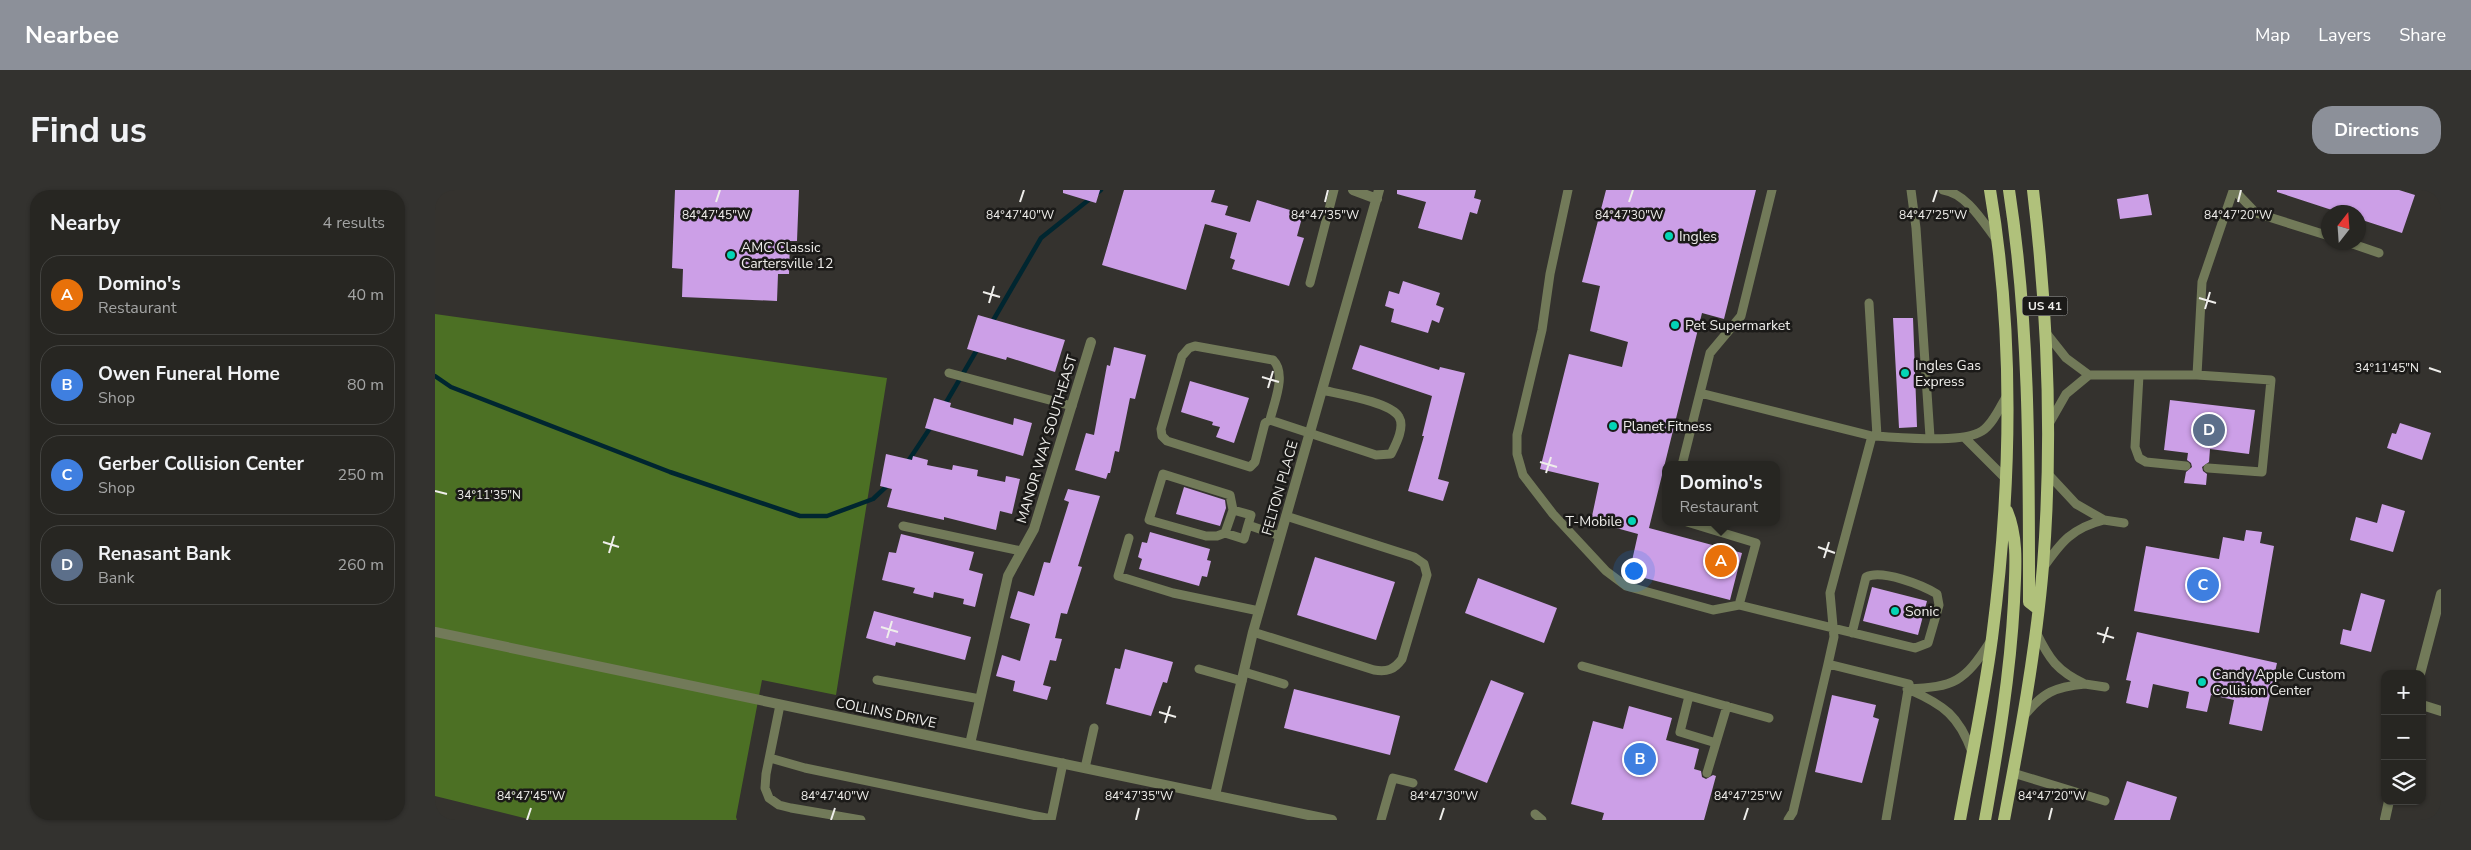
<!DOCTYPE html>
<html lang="en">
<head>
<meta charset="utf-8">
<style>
	:root { --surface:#272622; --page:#33322f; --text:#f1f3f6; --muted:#a4a5a5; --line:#434340; --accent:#8c9099 }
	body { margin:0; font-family:"Nunito Sans",sans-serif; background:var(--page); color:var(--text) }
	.controls { position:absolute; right:15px; bottom:15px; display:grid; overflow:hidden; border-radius:10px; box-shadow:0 1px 4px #0004 }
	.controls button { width:45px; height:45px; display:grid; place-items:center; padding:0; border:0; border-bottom:1px solid var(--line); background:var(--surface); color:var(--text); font:25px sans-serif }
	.compass { position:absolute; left:1886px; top:15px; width:45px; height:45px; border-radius:50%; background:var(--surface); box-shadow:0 1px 4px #0004; rotate:17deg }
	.you { position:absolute; left:1198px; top:380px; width:18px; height:18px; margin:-12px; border:4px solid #fff; border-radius:50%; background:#1a73e8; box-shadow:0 0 0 8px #1a73e833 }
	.badge { display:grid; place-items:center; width:32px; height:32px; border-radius:50%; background:var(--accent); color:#fff; font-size:16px; font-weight:700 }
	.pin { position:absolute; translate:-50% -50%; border:2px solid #fff; box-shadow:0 1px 5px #0006 }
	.popup { position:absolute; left:1227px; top:271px; width:118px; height:65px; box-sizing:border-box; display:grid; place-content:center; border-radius:10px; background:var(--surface); filter:drop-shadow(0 1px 4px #0005); font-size:16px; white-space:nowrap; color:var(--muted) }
	.popup b { font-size:19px; color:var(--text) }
	.popup::after { content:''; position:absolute; left:50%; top:100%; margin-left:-10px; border:10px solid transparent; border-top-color:var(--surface) }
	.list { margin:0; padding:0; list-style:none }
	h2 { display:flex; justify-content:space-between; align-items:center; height:65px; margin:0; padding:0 20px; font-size:21px }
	h2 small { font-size:16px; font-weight:400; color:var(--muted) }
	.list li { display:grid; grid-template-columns:32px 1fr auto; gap:15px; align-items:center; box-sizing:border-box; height:80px; margin:0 10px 10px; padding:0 10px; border:1px solid var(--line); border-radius:20px }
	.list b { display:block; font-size:19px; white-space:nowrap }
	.list p { margin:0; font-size:16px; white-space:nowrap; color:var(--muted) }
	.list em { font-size:16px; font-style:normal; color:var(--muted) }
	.icon { flex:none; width:28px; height:28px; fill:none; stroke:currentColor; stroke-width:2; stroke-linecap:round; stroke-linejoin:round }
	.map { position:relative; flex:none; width:2006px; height:630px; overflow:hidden; border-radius:20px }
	header { display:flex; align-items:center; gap:30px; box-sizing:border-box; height:70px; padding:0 25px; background:var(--accent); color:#fff }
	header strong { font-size:24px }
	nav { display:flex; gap:28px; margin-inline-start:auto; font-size:18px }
	.intro { display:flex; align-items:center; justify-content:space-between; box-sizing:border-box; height:120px; padding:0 30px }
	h1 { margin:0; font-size:35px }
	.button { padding:12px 22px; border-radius:20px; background:var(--accent); color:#fff; font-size:18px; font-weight:700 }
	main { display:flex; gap:30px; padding:0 30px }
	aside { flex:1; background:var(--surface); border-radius:20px; box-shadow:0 1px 4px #0004 }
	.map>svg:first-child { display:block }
	.forest { fill:#4c7024 }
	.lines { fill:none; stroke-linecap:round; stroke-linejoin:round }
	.stream { stroke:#002630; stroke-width:4.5 }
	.building { fill:#cc9fe7 }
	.service { stroke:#727a59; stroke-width:9 }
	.minor { stroke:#727a59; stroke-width:10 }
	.primary { stroke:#b0c17b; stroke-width:12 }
	.ticks { fill:none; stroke:#efeeeb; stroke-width:2 }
	.poi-dot { fill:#03d5b6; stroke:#1b1a18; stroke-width:2 }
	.labels { text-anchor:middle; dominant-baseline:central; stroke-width:5; stroke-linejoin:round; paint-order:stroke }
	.shield { fill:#1b1a18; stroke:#afaeac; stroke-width:1 }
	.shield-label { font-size:12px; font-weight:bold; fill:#efeeeb }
	.poi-label { font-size:14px; fill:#efeeeb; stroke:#1b1a18; text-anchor:start }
	.street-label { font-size:14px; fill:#efeeeb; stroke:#1b1a18 }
	.ticks-label { font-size:12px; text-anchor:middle; fill:#efeeeb; stroke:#1b1a18; stroke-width:5; stroke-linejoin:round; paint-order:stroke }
</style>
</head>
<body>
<header>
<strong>Nearbee</strong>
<nav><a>Map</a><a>Layers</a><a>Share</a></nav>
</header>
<div class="intro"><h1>Find us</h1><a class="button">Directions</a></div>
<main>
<aside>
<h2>Nearby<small>4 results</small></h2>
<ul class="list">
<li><span class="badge" style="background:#e8710a">A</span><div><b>Domino's</b><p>Restaurant</p></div><em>40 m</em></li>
<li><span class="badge" style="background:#3f7fe0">B</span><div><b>Owen Funeral Home</b><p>Shop</p></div><em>80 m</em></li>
<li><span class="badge" style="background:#3f7fe0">C</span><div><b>Gerber Collision Center</b><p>Shop</p></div><em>250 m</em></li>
<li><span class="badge" style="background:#5c6f8a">D</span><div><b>Renasant Bank</b><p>Bank</p></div><em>260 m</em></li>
</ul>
</aside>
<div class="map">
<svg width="2006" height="630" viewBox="0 0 2006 630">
	<rect width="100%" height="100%" fill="#34322e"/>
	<path class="forest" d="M0,124l452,64 -51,317 -74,-15 -26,137 1,3h-205l-97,-24z"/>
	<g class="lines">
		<path class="stream" d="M556,134l50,-86 60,-48
			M0,186l16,11 219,85 130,44h27l46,-17 16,-15
			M509,216l34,-58
			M472,273l25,-38"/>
	</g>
	<path class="building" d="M240,0h124l-2,51h-7l-1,33h-11l-1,27 -95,-4 1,-28 -11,-1z
		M628,0h37l-4,13 -33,-10z
		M689,0h91l-4,12 17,4 -3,9 25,7 7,-22 46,14 -6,22 7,2 -15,48 -57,-17 3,-9 -5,-2 7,-25 -32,-9 -19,66 -84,-25z
		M962,0h79l-2,8 7,2 -4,14 -7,-2 -8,28 -44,-12 8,-26 -29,-8z
		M1171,0h150l-32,129 -22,-6 -53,215 93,25 -12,47 -101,-26 9,-40 -47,-13 8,-38 -59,-14 29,-115 53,13 6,-25 -38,-11 10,-45 -18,-4z
		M1842,0h122l16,5 -13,38 -43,-14v-7h-21l-61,-20z
		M1713,4l4,21 -32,4 -3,-20z
		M968,91l37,12 -4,12 8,3 -5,15 -7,-3 -4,13 -37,-11 3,-13 -9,-3 4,-15 10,3z
		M543,125l87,25 -10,32 -48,-15 -1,3 -39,-11z
		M1458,128h20l4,109 -18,1z
		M925,155l79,25 1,-3 25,6 -27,106 11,3 -6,19 -35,-10 16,-55h-2l10,-40 -80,-27z
		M679,157l32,8 -11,44 -5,-1 -11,54 -4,-1 -5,22h-2l-2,6 -31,-9 11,-37 8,2 13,-70 3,1z
		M755,191l59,17 -15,45 -18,-6 4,-10 -8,-2 1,-3 -32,-10z
		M499,208l17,5 -1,4 63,18 1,-7 18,5 -9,33 -98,-28z
		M1735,210l85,10 -6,44 -39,-5 -1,13 -7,5 1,4 4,3 -1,11 -22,-2 2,-11 6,-5 -1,-4 -4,-3 1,-7 -24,-3z
		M1965,233l31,10 -9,27 -35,-12 5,-15 4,1z
		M451,264l26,6 1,-4 15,4 -1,5 25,5 1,-5 25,5 -1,6 28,6 1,-6 14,3 -8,35 -12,-3 -4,19 -52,-13v3l-57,-13 5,-18 -12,-3z
		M749,297l41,13 1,8 -6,18 -44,-12z
		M633,299l32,7 -22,70 4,1 -15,47 -6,-1 -6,25 7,1 -6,22 -6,-1 -7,25 8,2 -4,13 -34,-9 2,-10 -19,-5 6,-21 18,6 10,-37 -20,-6 8,-27 16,5 10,-34 6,1 19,-61 -5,-2z
		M1947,314l23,7 -12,41 -43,-12 6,-23 21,6z
		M1811,340l16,2 -2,11 14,3 -15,87 -125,-22 12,-65 73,13 4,-22 21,4z
		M715,342l60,17 -3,11 4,1 -4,16 -5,-1 -3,10 -60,-17 3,-10 -4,-2 4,-15 5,1z
		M466,344l73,18 -5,18 14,4 -8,33 -12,-3 1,-5 -30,-7 -1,6 -20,-5 2,-5 -33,-8 7,-28 7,1z
		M880,367l80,25 -19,58 -79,-25z
		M1043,388l79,30 -13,35 -79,-30z
		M1437,397l55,14 -9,34 -55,-14z
		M1926,403l24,7 -14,52 -31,-8 3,-15 8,2z
		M439,421l97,26 -6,23 -69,-18 -1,4 -29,-8z
		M1702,442l140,31 -15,68 -33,-7 5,-24 -23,-5 -4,17 -21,-4 3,-16 -36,-8 -5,24 -22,-5 5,-22 -5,-1z
		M690,459l48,13 -6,21 -4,-1 -12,34 -45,-12 9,-36 5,1z
		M1056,490l33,13 -37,90 -33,-13z
		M859,499l106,27 -10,39 -106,-27z
		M1397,505l44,10 -3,12 6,2 -17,64 -47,-11z
		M1194,516l43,12 -6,22 33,9 -5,20 7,2 1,6 4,2 7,-4 3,1 -12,44h-102l2,-7 -33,-9 22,-83 30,8z
		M1692,591l50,16 -7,23h-56z"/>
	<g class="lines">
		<path class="service" d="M1133,0l-18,84 -8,56 -25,105v19l6,21 30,39 53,57 20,15 87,24 26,-5
			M1476,0l5,38 14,209
			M1508,0c23,3 40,32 53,49
			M1799,0l22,23 73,23
			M1912,52l32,11
			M875,93l24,-93
			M1434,113l8,133
			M1612,144l19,24 23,17 -23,19 -16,28
			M514,183l123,33
			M1654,185h108l5,-93 31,-91
			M1704,185l-4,72 4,11 7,4 40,4
			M1762,185l74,5 -9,92 -54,-4
			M1265,203l172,43
			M835,230c4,-18 17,-46 3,-60l-78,-14 -6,2 -7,8 -21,73 1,7 5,5 83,26 5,-5 10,-39 5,-3 106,35 15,-1c5,-10 14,-27 8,-37 -8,-15 -60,-23 -77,-27
			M1530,248l41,41
			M1247,275l28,-112 31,-37 31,-126
			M798,320l18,5 -3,10
			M1669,330l20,3
			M1252,332l69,21 -17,62 176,43 13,-5 11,-38 -2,-11c-15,-9 -55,-25 -71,-17l-14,56
			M468,336l118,25
			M790,343l8,-23 -3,-15 -67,-21 -14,46 57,16h11l8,-3 19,6 4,-14 32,11
			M694,348l-11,38 55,17 86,18
			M1608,378c18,-26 29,-40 61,-48l-28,-16 -27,-29
			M818,442l121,38c13,2 20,0 28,-11l25,-84 -3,-11 -10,-7 -128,-41
			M1147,476l187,52
			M764,479l43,12
			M809,482l40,12
			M442,490l103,19
			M1650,494l20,3
			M1472,499c48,-2 57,-7 83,-47
			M1475,500c34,15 49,26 62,62
			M1254,506l-9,36 36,11
			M345,515l-14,69 -1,14 4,10 10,7 12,3 70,12
			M1589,526c19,-24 31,-29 61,-32 -28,-13 -36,-25 -49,-52
			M335,568l35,10 246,51
			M650,578l9,-40
			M1272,583l20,-67
			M1578,583l92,28
			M1100,624l7,6
			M616,630l12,-57
			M946,630l12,-42 20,5
			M1353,630l5,-8 35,-148
			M1451,630l23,-136 -81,-20 6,-27 -4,-44 42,-157c26,1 90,8 110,-5 11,-7 18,-24 24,-34"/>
		<path class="minor" d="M918,0l24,9
			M0,442l897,188
			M1985,484l21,-80
			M1987,515l19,6
			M535,554l38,-168 26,-47 57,-187
			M780,605l38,-163 126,-442
			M1950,629l4,-18"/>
		<path class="primary" d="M1574,0c21,136 20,274 20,412l9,7
			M1525,630c11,-60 24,-121 32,-182 19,-147 23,-301 -2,-448
			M1550,630c13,-73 25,-144 29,-218 1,-30 5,-62 -7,-91
			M1569,630c16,-84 32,-169 39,-254 10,-126 5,-250 -10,-376"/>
	</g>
	<path class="ticks" d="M281,12l4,-12M585,12l4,-12M890,12l3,-12M1194,12l4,-12M1498,12l4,-12M1803,12l3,-12M548,102l17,5M1764,108l17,5M554,113l5,-17M1770,119l5,-17M1994,178l12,4M827,187l17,5M833,198l5,-17M1105,272l17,5M1111,283l5,-16M0,301l12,3M168,352l16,5M1383,357l17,6M174,363l5,-17M1389,368l5,-16M446,437l17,5M1662,443l17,5M452,448l5,-17M1668,453l5,-16M724,522l17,5M730,533l5,-17M92,630l4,-12M396,630l4,-12M701,630l3,-12M1005,630l4,-12M1309,630l4,-12M1614,630l3,-12"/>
	<g class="poi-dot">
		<circle cx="1234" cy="46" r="5"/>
		<circle cx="296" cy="65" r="5"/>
		<circle cx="1240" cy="135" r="5"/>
		<circle cx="1470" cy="183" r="5"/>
		<circle cx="1178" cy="236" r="5"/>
		<circle cx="1197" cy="331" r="5"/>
		<circle cx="1460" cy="421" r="5"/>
		<circle cx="1767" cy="492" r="5"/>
	</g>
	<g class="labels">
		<rect class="shield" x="1587.5" y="106.5" width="45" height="19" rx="4"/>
		<g class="shield-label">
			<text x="1610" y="116">US 41</text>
		</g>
		<g class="poi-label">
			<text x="1244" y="46">Ingles</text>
			<text x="306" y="57">AMC Classic<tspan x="306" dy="16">Cartersville 12</tspan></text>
			<text x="1250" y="135">Pet Supermarket</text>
			<text x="1480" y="175">Ingles Gas<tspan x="1480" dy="16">Express</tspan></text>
			<text x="1188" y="236">Planet Fitness</text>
			<text x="1187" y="331" text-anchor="end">T-Mobile</text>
			<text x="1470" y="421">Sonic</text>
			<text x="1777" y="484">Candy Apple Custom<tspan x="1777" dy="16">Collision Center</tspan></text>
		</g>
		<g class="street-label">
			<text transform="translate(612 249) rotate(-73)">MANOR WAY SOUTHEAST</text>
			<text transform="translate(845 298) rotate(-74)">FELTON PLACE</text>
			<text transform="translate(451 523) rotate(12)">COLLINS DRIVE</text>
		</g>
	</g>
	<g class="ticks-label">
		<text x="281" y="29">84°47'45"W</text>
		<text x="585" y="29">84°47'40"W</text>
		<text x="890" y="29">84°47'35"W</text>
		<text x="1194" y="29">84°47'30"W</text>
		<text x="1498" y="29">84°47'25"W</text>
		<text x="1803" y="29">84°47'20"W</text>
		<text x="1952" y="182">34°11'45"N</text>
		<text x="54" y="309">34°11'35"N</text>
		<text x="96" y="610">84°47'45"W</text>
		<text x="400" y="610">84°47'40"W</text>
		<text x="704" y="610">84°47'35"W</text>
		<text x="1009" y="610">84°47'30"W</text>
		<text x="1313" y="610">84°47'25"W</text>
		<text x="1617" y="610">84°47'20"W</text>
	</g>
</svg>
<div class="controls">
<button>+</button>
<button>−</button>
<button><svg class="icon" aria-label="layers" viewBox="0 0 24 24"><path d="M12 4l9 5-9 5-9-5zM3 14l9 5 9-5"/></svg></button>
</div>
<svg class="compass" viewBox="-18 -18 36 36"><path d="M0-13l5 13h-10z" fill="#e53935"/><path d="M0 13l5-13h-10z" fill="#a4a5a5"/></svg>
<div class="you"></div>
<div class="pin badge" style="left:1286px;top:371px;background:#e8710a">A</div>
<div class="popup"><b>Domino's</b>Restaurant</div>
<div class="pin badge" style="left:1205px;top:569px;background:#3f7fe0">B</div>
<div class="pin badge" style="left:1768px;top:395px;background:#3f7fe0">C</div>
<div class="pin badge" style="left:1774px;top:240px;background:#5c6f8a">D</div>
</div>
</main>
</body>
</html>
